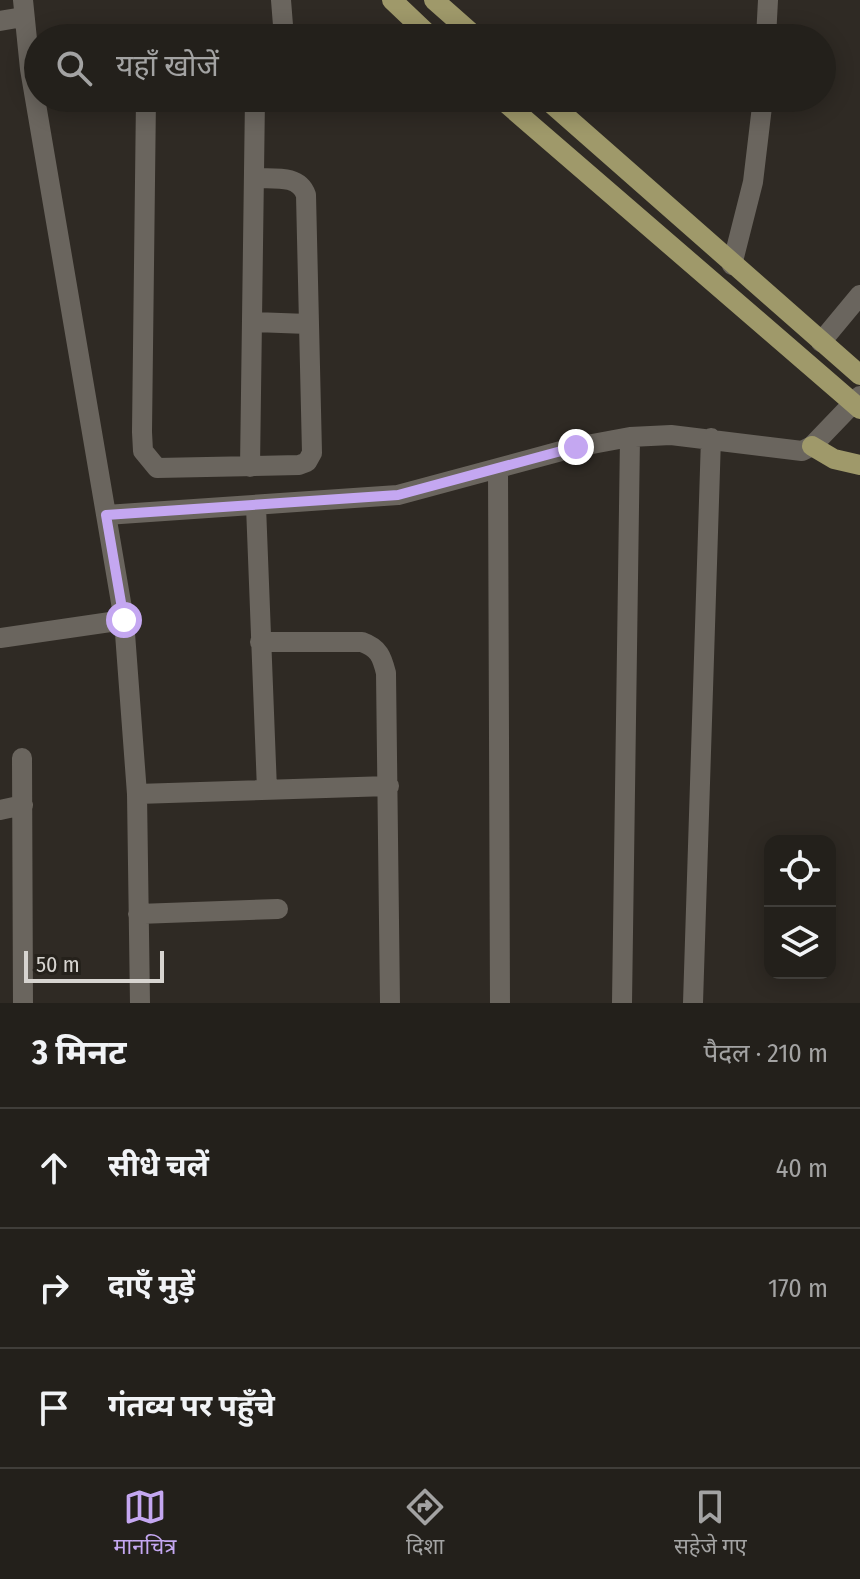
<!DOCTYPE html>
<html lang="hi">
<head>
<meta charset="utf-8">
<style>
	:root { --surface:#23201b; --page:#2f2d28; --text:#f1f3f6; --muted:#a3a3a3; --line:#403e3a; --accent:#c4a7f1 }
	body { margin:0; font-family:"Fira Sans Condensed","Noto Sans Devanagari",sans-serif; background:var(--page); color:var(--text) }
	.controls { position:absolute; right:24px; bottom:24px; display:grid; overflow:hidden; border-radius:16px; box-shadow:0 4px 20px #0003 }
	.controls button { width:72px; height:72px; display:grid; place-items:center; padding:0; border:0; border-bottom:2px solid var(--line); background:var(--surface); color:var(--text); font:40px sans-serif }
	.scale { position:absolute; left:24px; bottom:20px; width:140px; box-sizing:border-box; padding-left:8px; border:4px solid #d7d4d0; border-top:0; font-size:22px; line-height:28px; white-space:nowrap; color:#d7d4d0; -webkit-text-stroke:6px #25211b; paint-order:stroke }
	.stop { position:absolute; width:24px; height:24px; margin:-18px; border:6px solid #c4a7f1; border-radius:50%; background:#fff }
	.stop.end { background:#c4a7f1; border-color:#fff; box-shadow:0 2px 8px #0008 }
	.list { margin:0; padding:0; list-style:none }
	h2 { display:flex; justify-content:space-between; align-items:center; height:104px; margin:0; padding:0 32px; font-size:34px }
	h2 small { font-size:26px; font-weight:400; color:var(--muted) }
	.list li { display:grid; grid-template-columns:52px 1fr auto; gap:24px; align-items:center; box-sizing:border-box; height:120px; padding:0 32px; border-top:2px solid var(--line) }
	.list b { display:block; font-size:30px; white-space:nowrap }
	.list em { font-size:26px; font-style:normal; color:var(--muted) }
	.icon { flex:none; width:44px; height:44px; fill:none; stroke:currentColor; stroke-width:2; stroke-linecap:round; stroke-linejoin:round }
	.map { position:relative; flex:none; width:860px; height:1003px; overflow:hidden }
	.search { position:absolute; background:var(--surface); box-shadow:0 4px 20px #0003; left:24px; right:24px; top:24px; height:88px; display:flex; align-items:center; gap:20px; box-sizing:border-box; padding:0 28px; border-radius:44px; color:var(--muted); font-size:30px }
	.sheet { height:464px; background:var(--surface) }
	nav { display:flex; justify-content:space-around; align-items:center; box-sizing:border-box; height:112px; border-top:2px solid var(--line); background:var(--surface); font-size:22px; color:var(--muted) }
	nav a { display:grid; justify-items:center; gap:4px }
	nav .on { color:var(--accent) }
	.map>svg:first-child { display:block }
	.lines { fill:none; stroke-linecap:round; stroke-linejoin:round }
	.minor { stroke:#6a655e; stroke-width:20 }
	.major { stroke:#9f996a; stroke-width:20 }
	.route { stroke:#c4a7f1; stroke-width:10 }
</style>
</head>
<body>
<div class="map">
<svg width="860" height="1003" viewBox="0 0 860 1003">
	<rect width="100%" height="100%" fill="#2f2a24"/>
	<g class="lines">
		<path class="minor" d="M23,0l7,69 94,551 13,174 3,209
			M281,0l3,38
			M0,21l23,-4
			M766,38l2,-38
			M146,98l-4,334 1,19 14,17 142,-3 8,-3 5,-9 -6,-258c-7,-21 -33,-16 -52,-17
			M732,265l21,-83 10,-84
			M252,322l56,2
			M821,342l39,-47
			M250,467l5,-369
			M498,469l2,534
			M256,506l11,284
			M106,515l292,-20 178,-48 54,-10 41,-2 131,16 10,-5 48,-50
			M0,638l124,-18
			M260,642h102c17,6 20,15 24,31l4,330
			M22,758l1,245
			M137,794l252,-8
			M0,810l23,-5
			M138,914l140,-5
			M622,1003l8,-566
			M693,1003l18,-565"/>
		<path class="major" d="M392,0l40,38
			M434,0l43,38
			M500,98l360,311
			M545,98l315,277
			M812,446l22,13 26,6"/>
	</g>
	<g class="lines">
		<path class="route" d="M124,620l-18,-105 292,-20 178,-48"/>
	</g>
</svg>
<div class="controls">
<button><svg class="icon" aria-label="locate" viewBox="0 0 24 24"><circle cx="12" cy="12" r="6"/><path d="M12 2v4M12 18v4M2 12h4M18 12h4"/></svg></button>
<button><svg class="icon" aria-label="layers" viewBox="0 0 24 24"><path d="M12 4l9 5-9 5-9-5zM3 14l9 5 9-5"/></svg></button>
</div>
<div class="scale">50 m</div>
<div class="stop" style="left:124px;top:620px"></div>
<div class="stop end" style="left:576px;top:447px"></div>
<div class="search"><svg class="icon" aria-label="search" viewBox="0 0 24 24"><circle cx="10" cy="10" r="6"/><path d="M15 15l6 6"/></svg>यहाँ खोजें</div>
</div>
<section class="sheet">
<h2>3 मिनट<small>पैदल · 210 m</small></h2>
<ul class="list">
<li><svg class="icon" aria-label="ahead" viewBox="0 0 24 24"><path d="M12 20V5M6 11l6-6 6 6"/></svg><div><b>सीधे चलें</b></div><em>40 m</em></li>
<li><svg class="icon" aria-label="right" viewBox="0 0 24 24"><path d="M7 20v-9h11M14 6l5 5-5 5"/></svg><div><b>दाएँ मुड़ें</b></div><em>170 m</em></li>
<li><svg class="icon" aria-label="arrive" viewBox="0 0 24 24"><path d="M6 21V4h12l-3 4 3 4H6"/></svg><div><b>गंतव्य पर पहुँचे</b></div></li>
</ul>
</section>
<nav>
<a class="on"><svg class="icon" aria-label="map" viewBox="0 0 24 24"><path d="M3 6l6-2 6 2 6-2v14l-6 2-6-2-6 2zM9 4v14M15 6v14"/></svg>मानचित्र</a>
<a><svg class="icon" aria-label="directions" viewBox="0 0 24 24"><path d="M12 3l9 9-9 9-9-9zM9 14v-3h6M13 9l2 2-2 2"/></svg>दिशा</a>
<a><svg class="icon" aria-label="saved" viewBox="0 0 24 24"><path d="M7 4h10v16l-5-4-5 4z"/></svg>सहेजे गए</a>
</nav>
</body>
</html>
